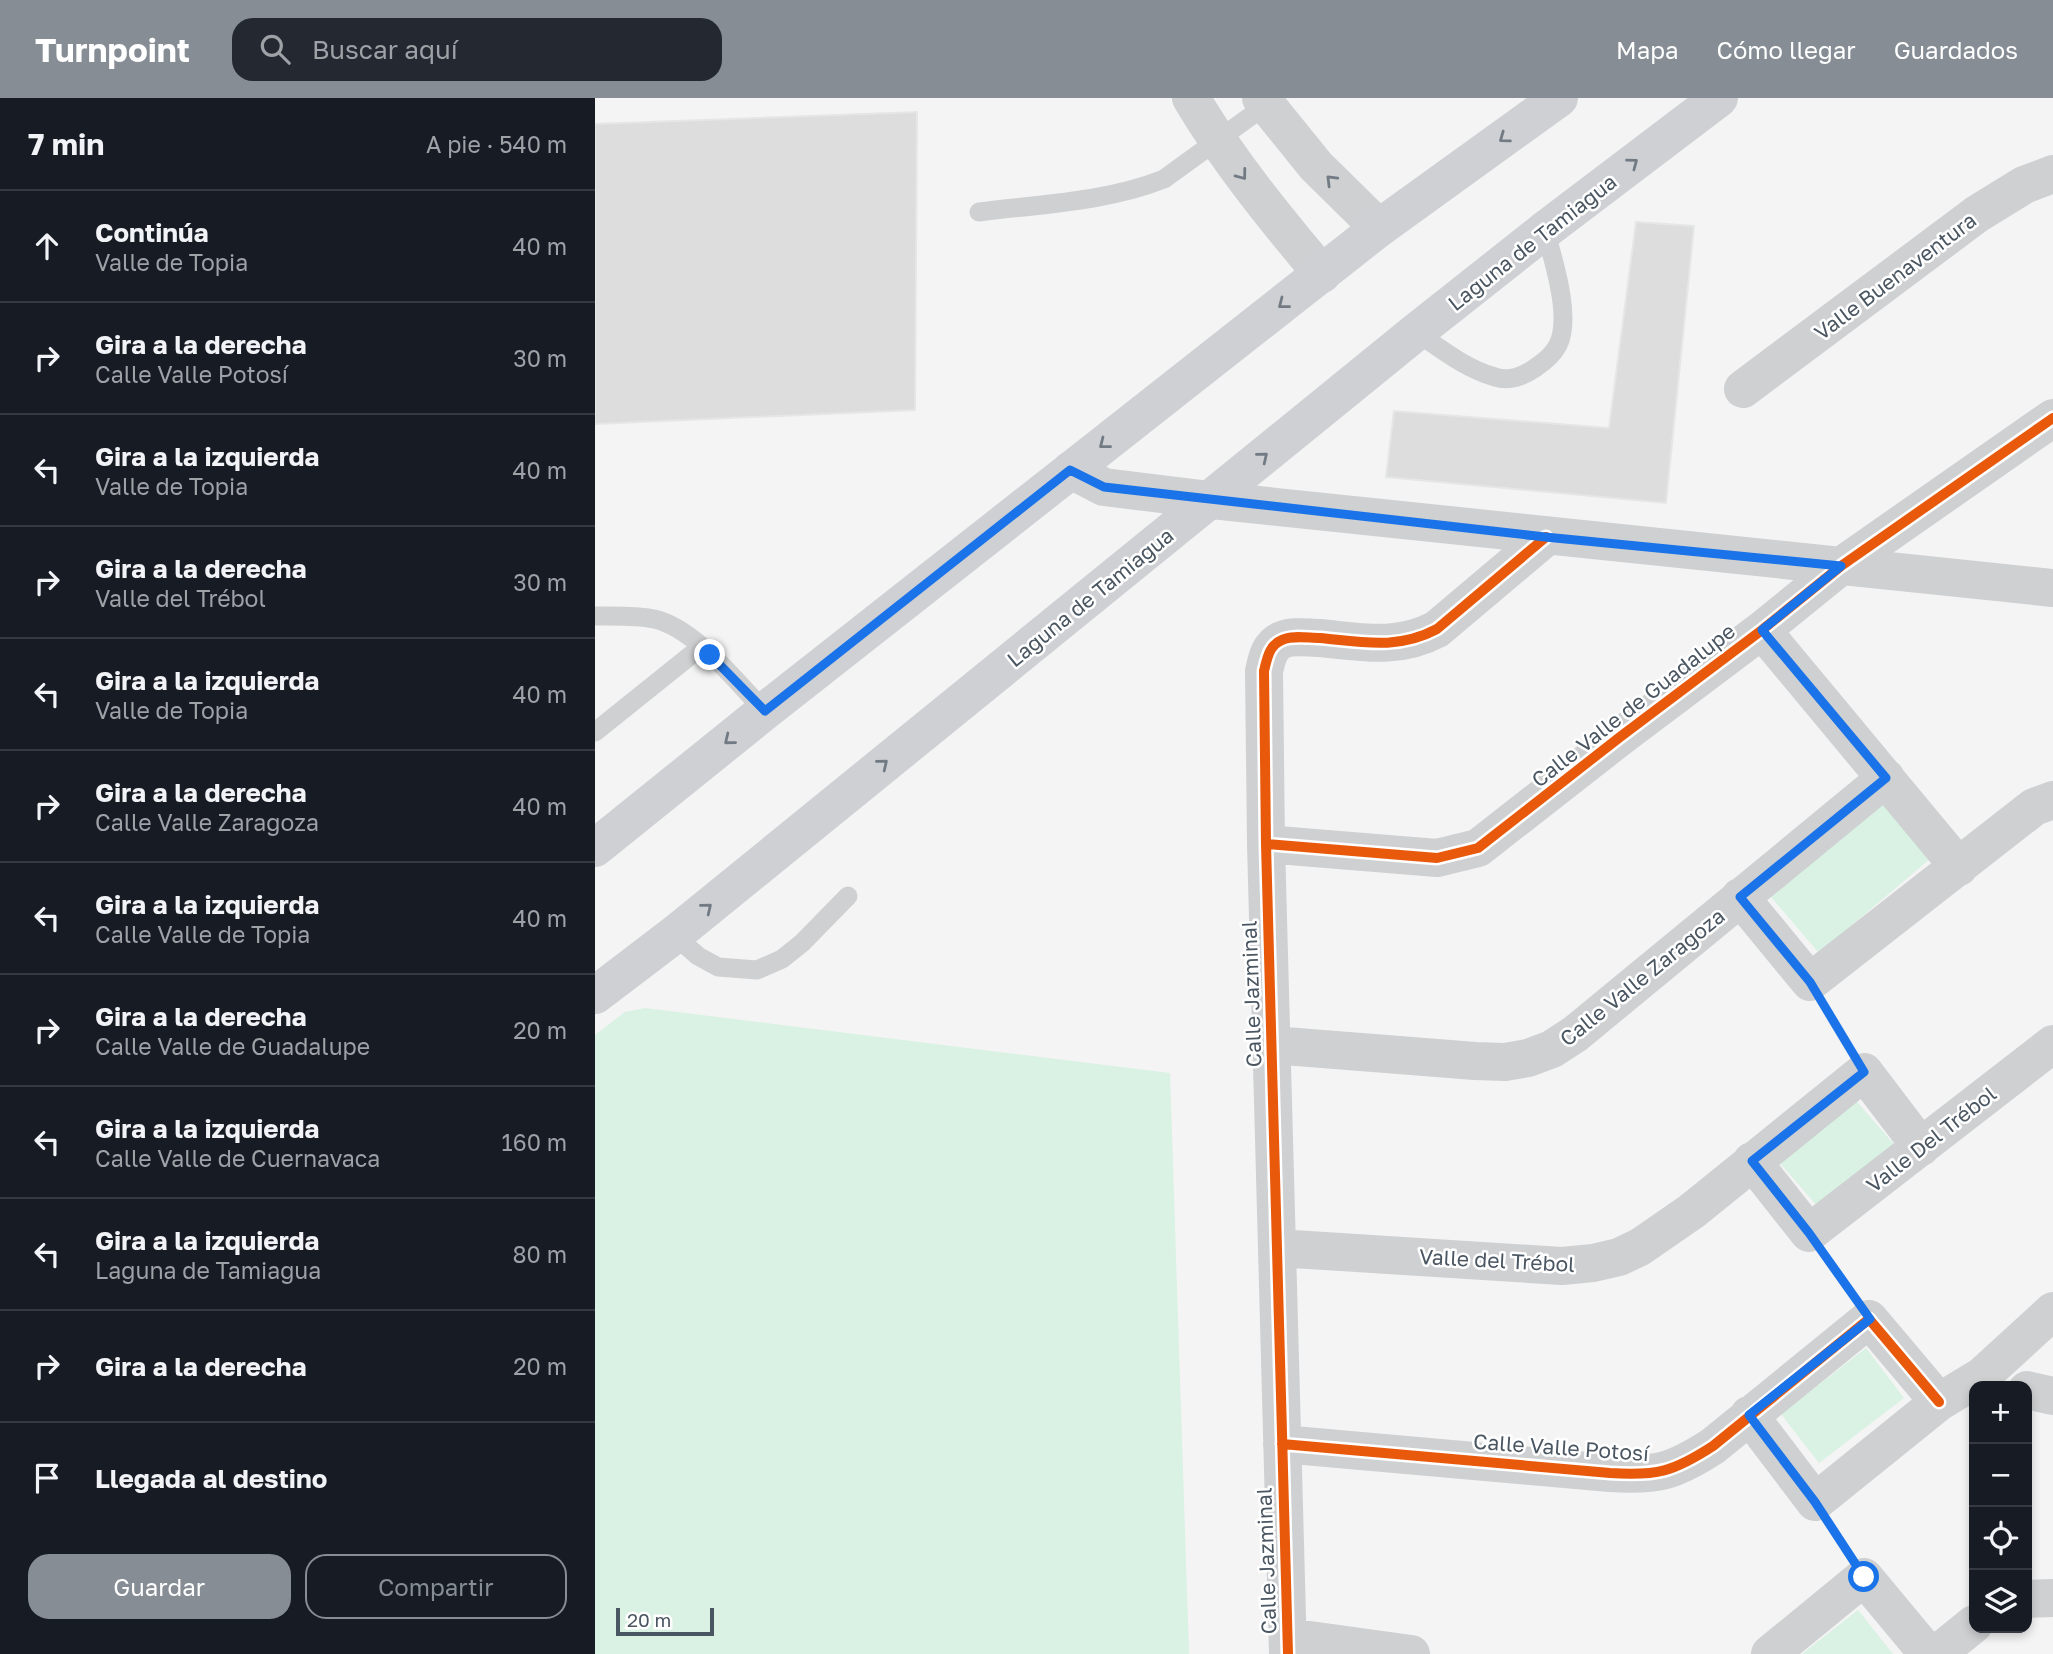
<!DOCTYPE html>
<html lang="es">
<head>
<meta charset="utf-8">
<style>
	:root { --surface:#171b24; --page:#242831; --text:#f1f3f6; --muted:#9ea1a6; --line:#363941; --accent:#868d94 }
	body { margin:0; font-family:"Golos Text",sans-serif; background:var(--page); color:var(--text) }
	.controls { position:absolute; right:21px; bottom:21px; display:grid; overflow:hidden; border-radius:14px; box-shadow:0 4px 10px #0003 }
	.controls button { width:63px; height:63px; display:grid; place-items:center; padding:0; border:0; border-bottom:2px solid var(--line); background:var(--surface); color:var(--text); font:35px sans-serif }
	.scale { position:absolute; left:21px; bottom:18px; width:98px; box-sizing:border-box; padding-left:7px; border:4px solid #4a5661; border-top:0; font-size:19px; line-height:24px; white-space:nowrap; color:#4a5661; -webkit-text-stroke:5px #fff; paint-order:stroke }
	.stop { position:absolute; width:21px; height:21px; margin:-16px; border:5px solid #1a73e8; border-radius:50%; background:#fff }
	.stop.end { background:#1a73e8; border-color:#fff; box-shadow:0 2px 7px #0008 }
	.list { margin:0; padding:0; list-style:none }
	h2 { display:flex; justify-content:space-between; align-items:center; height:91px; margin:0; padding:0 28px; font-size:30px }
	h2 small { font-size:23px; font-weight:400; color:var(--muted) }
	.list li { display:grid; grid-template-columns:46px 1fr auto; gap:21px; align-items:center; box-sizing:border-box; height:112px; padding:0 28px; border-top:2px solid var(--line) }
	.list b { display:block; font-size:26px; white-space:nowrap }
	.list p { margin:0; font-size:23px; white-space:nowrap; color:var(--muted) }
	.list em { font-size:23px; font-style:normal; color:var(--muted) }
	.actions { display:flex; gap:14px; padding:21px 28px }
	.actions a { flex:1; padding:16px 0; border:2px solid var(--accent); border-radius:21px; text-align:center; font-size:24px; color:var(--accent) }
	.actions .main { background:var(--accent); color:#fff }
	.icon { flex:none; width:38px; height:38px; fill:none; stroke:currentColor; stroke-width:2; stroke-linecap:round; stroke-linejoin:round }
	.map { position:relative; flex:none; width:1458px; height:1556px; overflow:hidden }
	header { display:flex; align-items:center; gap:42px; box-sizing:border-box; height:98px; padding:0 35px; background:var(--accent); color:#fff }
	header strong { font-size:33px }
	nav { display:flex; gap:38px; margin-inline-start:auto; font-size:24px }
	.search { width:490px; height:63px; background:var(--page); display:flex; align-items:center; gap:18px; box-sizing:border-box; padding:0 24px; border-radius:21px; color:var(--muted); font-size:26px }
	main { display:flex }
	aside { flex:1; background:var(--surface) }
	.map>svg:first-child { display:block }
	.green { fill:#d9f2e3 }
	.building { fill:#ddddde; stroke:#e5e6e7; stroke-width:2 }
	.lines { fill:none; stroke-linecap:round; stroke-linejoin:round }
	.path { stroke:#bcc7c4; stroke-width:4.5; stroke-dasharray:5 3.5; stroke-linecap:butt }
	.lane { stroke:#ced0d2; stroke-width:19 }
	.street { stroke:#ced0d2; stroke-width:38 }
	.secondary { stroke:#ced0d4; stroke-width:38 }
	.cycleway-casing { stroke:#fff; stroke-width:15 }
	.cycleway { stroke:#e8590c; stroke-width:10 }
	.oneway { stroke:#727b84 }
	.oneway2 { stroke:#727b83 }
	.route { stroke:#1a73e8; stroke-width:9 }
	.labels { text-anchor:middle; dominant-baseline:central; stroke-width:5; stroke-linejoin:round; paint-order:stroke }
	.street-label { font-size:21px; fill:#4a5661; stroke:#fff }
</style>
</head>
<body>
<header>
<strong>Turnpoint</strong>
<div class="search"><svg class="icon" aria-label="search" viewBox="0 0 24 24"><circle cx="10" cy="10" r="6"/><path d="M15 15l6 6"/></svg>Buscar aquí</div>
<nav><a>Mapa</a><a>Cómo llegar</a><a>Guardados</a></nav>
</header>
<main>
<aside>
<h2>7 min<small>A pie · 540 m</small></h2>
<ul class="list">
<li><svg class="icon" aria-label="ahead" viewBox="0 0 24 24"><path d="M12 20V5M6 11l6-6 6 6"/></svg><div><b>Continúa</b><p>Valle de Topia</p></div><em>40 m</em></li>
<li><svg class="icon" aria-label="right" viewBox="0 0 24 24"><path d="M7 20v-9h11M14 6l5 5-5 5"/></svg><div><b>Gira a la derecha</b><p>Calle Valle Potosí</p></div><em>30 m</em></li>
<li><svg class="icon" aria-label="left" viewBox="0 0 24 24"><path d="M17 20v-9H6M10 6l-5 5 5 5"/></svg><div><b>Gira a la izquierda</b><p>Valle de Topia</p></div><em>40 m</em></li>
<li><svg class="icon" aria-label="right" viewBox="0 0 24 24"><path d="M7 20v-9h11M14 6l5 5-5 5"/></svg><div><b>Gira a la derecha</b><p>Valle del Trébol</p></div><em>30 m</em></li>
<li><svg class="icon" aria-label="left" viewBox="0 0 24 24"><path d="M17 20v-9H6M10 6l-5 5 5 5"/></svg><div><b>Gira a la izquierda</b><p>Valle de Topia</p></div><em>40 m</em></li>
<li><svg class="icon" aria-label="right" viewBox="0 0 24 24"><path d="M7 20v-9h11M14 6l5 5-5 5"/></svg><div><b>Gira a la derecha</b><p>Calle Valle Zaragoza</p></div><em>40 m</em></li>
<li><svg class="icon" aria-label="left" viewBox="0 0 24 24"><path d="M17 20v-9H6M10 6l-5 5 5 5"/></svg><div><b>Gira a la izquierda</b><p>Calle Valle de Topia</p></div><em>40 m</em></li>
<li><svg class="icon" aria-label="right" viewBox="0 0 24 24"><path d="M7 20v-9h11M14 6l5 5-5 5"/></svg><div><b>Gira a la derecha</b><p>Calle Valle de Guadalupe</p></div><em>20 m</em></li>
<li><svg class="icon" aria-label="left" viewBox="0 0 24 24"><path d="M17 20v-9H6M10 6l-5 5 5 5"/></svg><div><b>Gira a la izquierda</b><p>Calle Valle de Cuernavaca</p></div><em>160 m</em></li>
<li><svg class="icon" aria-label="left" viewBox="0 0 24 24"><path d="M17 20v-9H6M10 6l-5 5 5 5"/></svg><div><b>Gira a la izquierda</b><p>Laguna de Tamiagua</p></div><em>80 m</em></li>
<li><svg class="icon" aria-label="right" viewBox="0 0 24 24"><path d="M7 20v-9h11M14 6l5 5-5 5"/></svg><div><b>Gira a la derecha</b></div><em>20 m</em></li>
<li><svg class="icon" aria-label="arrive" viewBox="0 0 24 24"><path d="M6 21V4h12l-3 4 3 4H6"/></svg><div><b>Llegada al destino</b></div></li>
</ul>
<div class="actions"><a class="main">Guardar</a><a>Compartir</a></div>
</aside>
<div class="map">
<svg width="1458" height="1556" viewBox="0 0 1458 1556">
	<rect width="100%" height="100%" fill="#f4f4f4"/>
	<path class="green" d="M1290,704l46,56 -112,95 -48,-56z
		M50,910l525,65 19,581h-594v-619l30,-23z
		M1257,998l47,54 -74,65 -47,-54z
		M1271,1250l38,50 -85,65 -38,-49z
		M1263,1512l35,44h-91z"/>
	<path class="building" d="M322,14l-2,298 -320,14v-300z
		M1041,124l58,4 -28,277 -280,-26 8,-66 215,17z"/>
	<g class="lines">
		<path class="path" d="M1232,912l19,32
			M1233,1161l21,30
			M1239,1434l11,16"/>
		<path class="lane" d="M384,114c62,-8 127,-10 185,-33l102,-74
			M821,234c25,17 50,37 79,45 15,5 28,-1 40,-9 9,-6 18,-13 23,-23 14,-28 -5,-86 -13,-115
			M0,518c20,0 40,-1 59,3 41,9 82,63 111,92
			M0,634l106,-85
			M79,837l24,21 20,11 39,3 25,-11 20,-16 46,-47"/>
		<path class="street" d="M596,0c38,64 84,120 131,176
			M666,0l55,68 63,62
			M1148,291l234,-175 47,-29 29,-11
			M476,372l33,17 106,13 843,88
			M1167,532l197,237
			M671,746l171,14 41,-10 142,-111 142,-107 79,-64 212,-148
			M1145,799l70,85 224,-175 19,-7
			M677,947l203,16 30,1 23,-4 24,-9 23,-15 311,-256
			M1157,1063l57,72 244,-189
			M682,1150l285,18 31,-3 26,-6 21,-10 52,-36 172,-139 57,75
			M1432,1292l26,6
			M1154,1317l66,87 124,-100 43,-26 71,-65
			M687,1346l328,29c47,3 63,-1 103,-27l156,-127 70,83
			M1432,1501l26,-1
			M693,1539l123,17
			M693,1556l-22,-810 -2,-173c3,-12 5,-26 18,-31 10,-5 26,-2 38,-2 42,4 78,12 117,-9l109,-92
			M1175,1556l94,-77 64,77
			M1342,1556l37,-30"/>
		<path class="secondary" d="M0,750l170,-137 614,-483 180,-130
			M0,897l79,-60 742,-603 129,-102 174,-132"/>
		<g class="cycleway-casing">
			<path id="cycleway" d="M671,746l171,14 41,-10 142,-111 142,-107 79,-64 212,-148
				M687,1346l328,29c47,3 63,-1 103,-27l156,-127 70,83
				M693,1556l-22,-810 -2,-173c3,-12 5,-26 18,-31 10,-5 26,-2 38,-2 42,4 78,12 117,-9l109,-92"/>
		</g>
		<use href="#cycleway" class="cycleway"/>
	</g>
	<defs><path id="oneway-chevron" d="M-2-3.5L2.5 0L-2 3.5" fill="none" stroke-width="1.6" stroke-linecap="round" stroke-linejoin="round" transform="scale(1.75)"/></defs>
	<g class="oneway">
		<use href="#oneway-chevron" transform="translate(909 40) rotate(144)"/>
		<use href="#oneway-chevron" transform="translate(1038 65) rotate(-37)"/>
		<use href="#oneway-chevron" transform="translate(688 206) rotate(142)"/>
		<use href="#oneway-chevron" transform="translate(509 346) rotate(142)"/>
		<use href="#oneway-chevron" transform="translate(668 359) rotate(-39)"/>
		<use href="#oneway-chevron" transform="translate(134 642) rotate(141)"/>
		<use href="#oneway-chevron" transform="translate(288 666) rotate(-39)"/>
		<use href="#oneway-chevron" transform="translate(112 810) rotate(-39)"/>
	</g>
	<g class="oneway2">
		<use href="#oneway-chevron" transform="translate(647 77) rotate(53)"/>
		<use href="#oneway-chevron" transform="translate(736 82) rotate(-135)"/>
	</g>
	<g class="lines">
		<path class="route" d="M115,557l55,56 305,-241 34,17 441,50 296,29 -79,64 124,148 -146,119 70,85 54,90 -112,89 57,72 61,86 -121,96 66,87 49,75"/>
	</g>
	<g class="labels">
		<g class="street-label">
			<text transform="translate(937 144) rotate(-38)">Laguna de Tamiagua</text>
			<text transform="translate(1300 178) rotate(-37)">Valle Buenaventura</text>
			<text transform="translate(495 499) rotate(-39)">Laguna de Tamiagua</text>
			<text transform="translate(1038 607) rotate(-38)">Calle Valle de Guadalupe</text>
			<text transform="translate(1047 879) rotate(-39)">Calle Valle Zaragoza</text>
			<text transform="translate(656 896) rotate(-92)">Calle Jazminal</text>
			<text transform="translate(1336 1041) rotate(-38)">Valle Del Trébol</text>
			<text transform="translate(902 1162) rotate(3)">Valle del Trébol</text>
			<text transform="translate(966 1349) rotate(4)">Calle Valle Potosí</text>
			<text transform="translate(671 1463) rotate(-92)">Calle Jazminal</text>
		</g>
	</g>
</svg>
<div class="controls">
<button>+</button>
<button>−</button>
<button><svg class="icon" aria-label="locate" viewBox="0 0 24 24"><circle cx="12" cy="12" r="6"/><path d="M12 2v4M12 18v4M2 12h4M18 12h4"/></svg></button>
<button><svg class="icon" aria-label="layers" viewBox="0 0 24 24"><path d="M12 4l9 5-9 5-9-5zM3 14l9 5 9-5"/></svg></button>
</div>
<div class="scale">20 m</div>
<div class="stop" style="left:1269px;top:1479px"></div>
<div class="stop end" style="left:115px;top:557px"></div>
</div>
</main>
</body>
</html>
